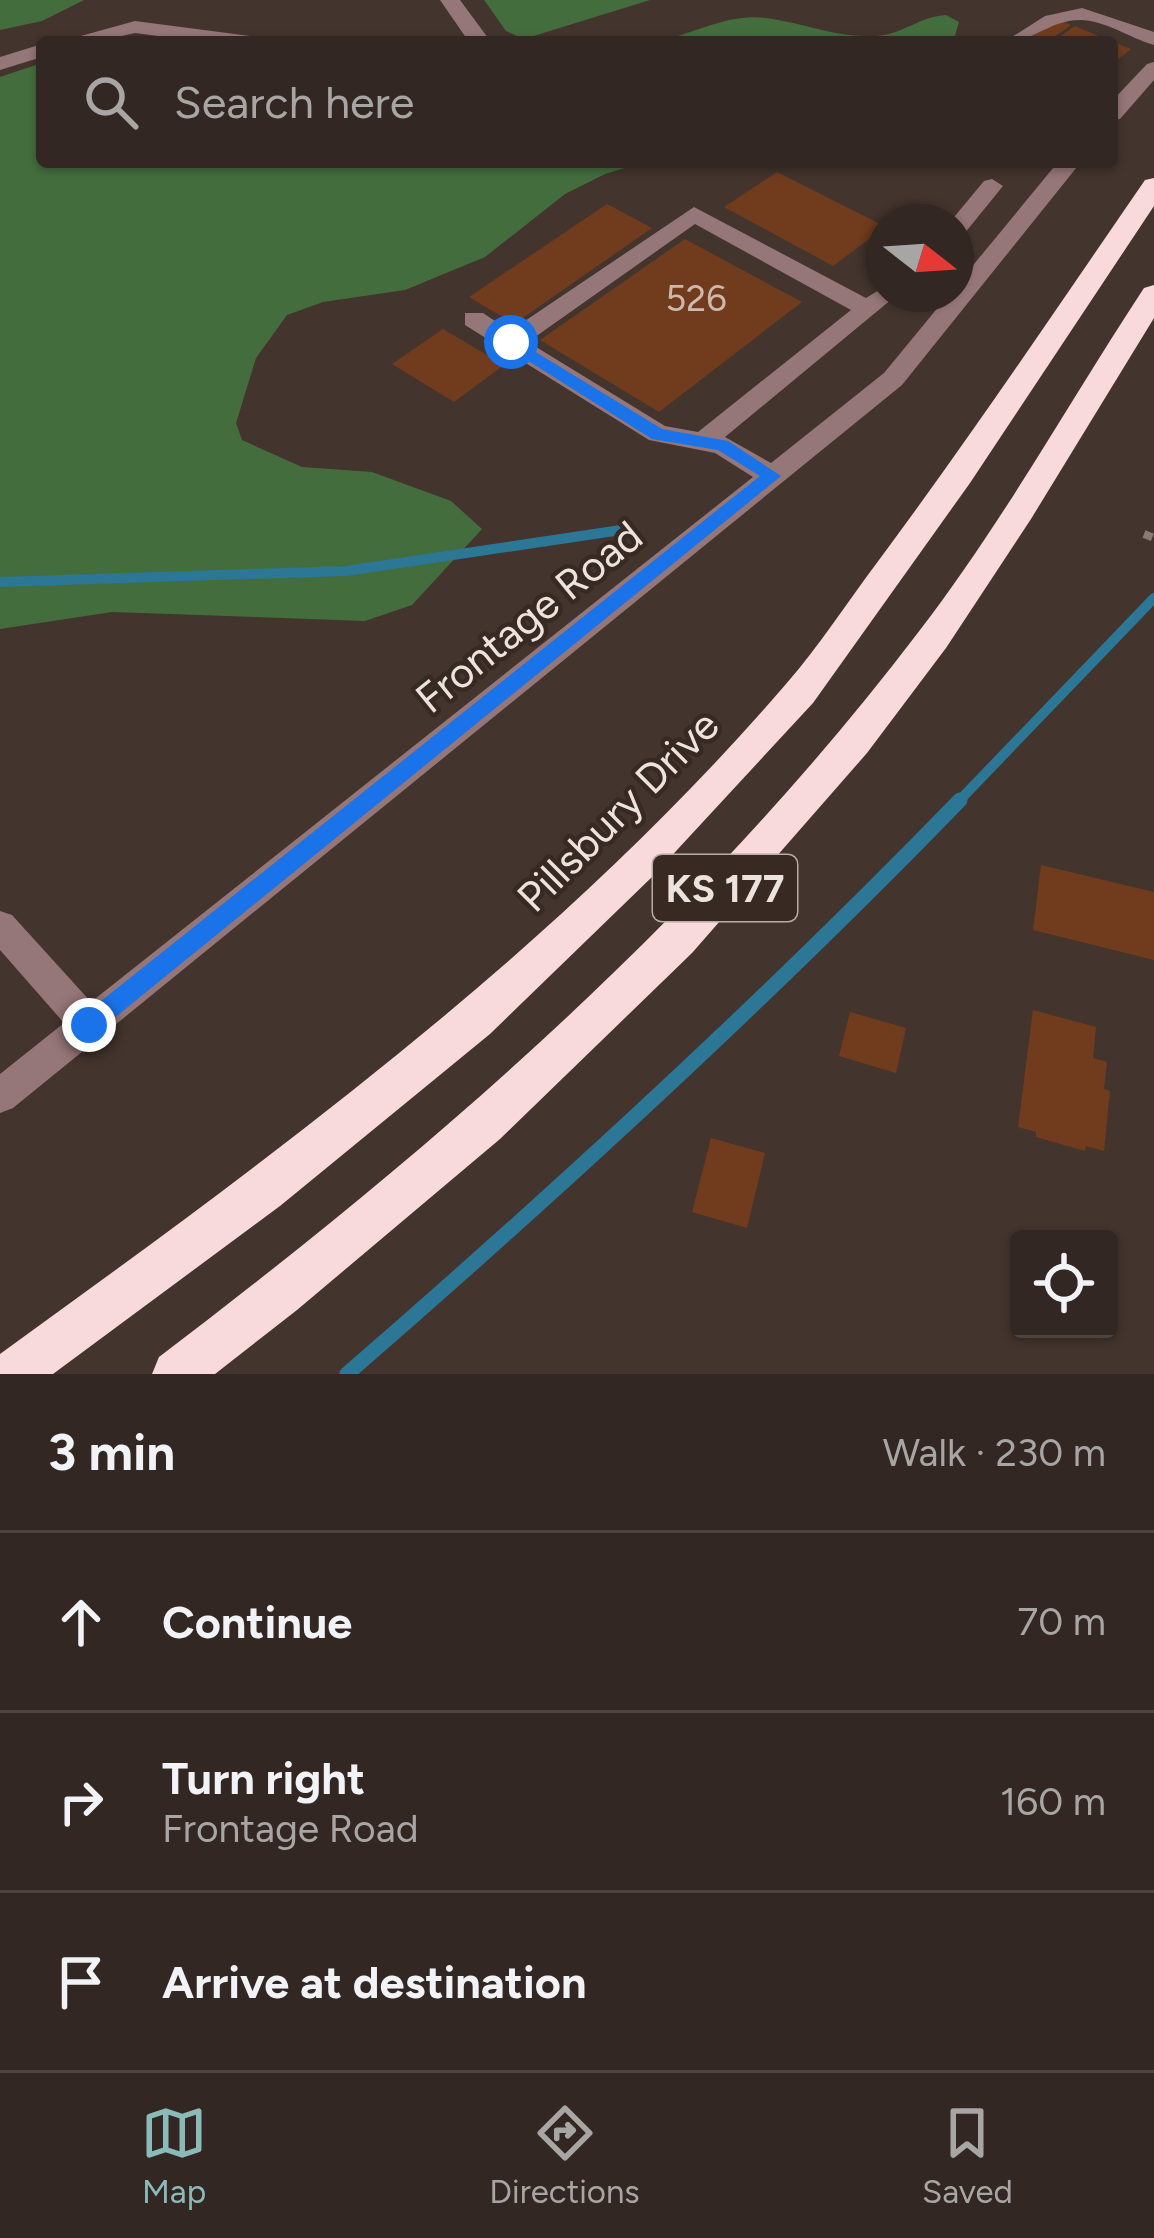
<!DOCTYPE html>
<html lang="en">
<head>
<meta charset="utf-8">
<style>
	:root { --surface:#322722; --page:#3a2f2a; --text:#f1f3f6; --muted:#a8a5a5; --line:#4d4440; --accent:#8bbbb9 }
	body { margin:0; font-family:Figtree,sans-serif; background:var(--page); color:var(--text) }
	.controls { position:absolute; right:36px; bottom:36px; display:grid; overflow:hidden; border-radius:12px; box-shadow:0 3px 9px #0004 }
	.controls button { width:108px; height:108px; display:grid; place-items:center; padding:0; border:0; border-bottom:3px solid var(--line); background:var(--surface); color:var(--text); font:60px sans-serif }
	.compass { position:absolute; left:866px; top:204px; width:108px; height:108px; border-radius:50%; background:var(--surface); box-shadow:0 3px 9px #0004; rotate:107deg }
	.stop { position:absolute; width:36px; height:36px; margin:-27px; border:9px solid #1a73e8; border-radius:50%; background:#fff }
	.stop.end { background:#1a73e8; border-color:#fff; box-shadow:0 3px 12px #0008 }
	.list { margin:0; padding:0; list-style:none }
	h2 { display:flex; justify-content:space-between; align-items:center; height:156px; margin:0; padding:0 48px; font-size:51px }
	h2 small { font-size:39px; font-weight:400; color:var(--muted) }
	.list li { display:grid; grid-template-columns:78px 1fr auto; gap:36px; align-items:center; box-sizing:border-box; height:180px; padding:0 48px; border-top:3px solid var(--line) }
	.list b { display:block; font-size:45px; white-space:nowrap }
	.list p { margin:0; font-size:39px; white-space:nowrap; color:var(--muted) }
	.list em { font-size:39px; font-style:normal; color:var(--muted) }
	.icon { flex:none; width:66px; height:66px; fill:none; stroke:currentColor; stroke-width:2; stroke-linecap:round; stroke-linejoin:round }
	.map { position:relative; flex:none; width:1154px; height:1374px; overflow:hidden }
	.search { position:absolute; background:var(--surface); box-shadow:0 3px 9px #0004; left:36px; right:36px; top:36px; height:132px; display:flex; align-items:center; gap:30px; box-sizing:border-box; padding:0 42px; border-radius:12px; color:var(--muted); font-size:45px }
	.sheet { height:696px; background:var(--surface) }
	nav { display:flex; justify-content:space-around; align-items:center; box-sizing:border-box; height:168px; border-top:3px solid var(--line); background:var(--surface); font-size:33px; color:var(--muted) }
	nav a { display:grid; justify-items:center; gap:6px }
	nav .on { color:var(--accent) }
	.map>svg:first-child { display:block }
	.forest { fill:#446d3e }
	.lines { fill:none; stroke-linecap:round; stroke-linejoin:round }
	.stream-far1 { stroke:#2b7795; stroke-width:10 }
	.stream { stroke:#2b7795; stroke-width:15 }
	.building { fill:#713c1e }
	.path { stroke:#887b75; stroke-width:8; stroke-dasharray:9 9; stroke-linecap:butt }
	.minor { fill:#957679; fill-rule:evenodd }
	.highway { fill:#f9dadc; fill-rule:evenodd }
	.route { fill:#1a73e8 }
	.labels { text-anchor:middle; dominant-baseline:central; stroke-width:9; stroke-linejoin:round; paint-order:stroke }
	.number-label { font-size:36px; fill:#ceb9ae }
	.shield { fill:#382a23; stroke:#b7aca6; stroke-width:3 }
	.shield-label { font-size:39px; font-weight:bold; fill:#ede3de }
	.street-label { font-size:42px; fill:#ede3de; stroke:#382a23 }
</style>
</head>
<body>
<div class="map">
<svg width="1154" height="1374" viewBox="0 0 1154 1374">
	<rect width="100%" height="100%" fill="#43342d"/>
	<path class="forest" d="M0,0h84l-42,21 -42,9z
		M484,0h166l-126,39 -18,-8z
		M946,15l13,7 -6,20h-296c36,-8 71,-29 109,-24 38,5 70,20 110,18 25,-1 45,-20 70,-21z
		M42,63v99h602l-39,12 -40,20 -80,63 -80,33 -82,12 -36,13 -31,43 -20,65 6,17 60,27 70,5 79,29 31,28 -70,76 -47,16 -253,-9 -112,17v-552z"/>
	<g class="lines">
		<path class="stream-far1" d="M0,582l346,-11 275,-41
			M957,803l197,-205"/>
		<path class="stream" d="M347,1374c212,-184 418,-373 613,-574"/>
	</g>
	<path class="building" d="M1054,18l17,7 -24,17 -19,-6z
		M1075,26l38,16 18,7 -19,15v-22h-60z
		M777,172l107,54v2l-51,38 -109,-59z
		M607,204l45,24 -138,96 -45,-27z
		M685,239l117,63 -143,110 -119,-72z
		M443,329l61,36 -50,37 -62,-38z
		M1041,865l113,27v68l-121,-30z
		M1033,1010l63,17 -3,31 14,4 -3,27 6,2 -6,60 -18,-5 -1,5 -49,-14v-5l-18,-5z
		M850,1012l56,16 -10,45 -57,-17z
		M711,1138l54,15 -18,75 -55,-16z"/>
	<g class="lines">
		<path class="path" d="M1144,534l10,4"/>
		<path class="minor" d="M440,0h20l31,42h-22z
			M1082,8l72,24v13c-28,-8 -55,-30 -85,-24 -26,5 -38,21 -65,21l41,-26z
			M135,21l115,15 10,6h-56l-69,-9 -40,9h-36z
			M42,44v13l-42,13v-13z
			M1154,62v18l-34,39 -8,1v-19l35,-37z
			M1058,162h23l-179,223 -889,723 -13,5v-39l64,-51 -64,-73v-39l12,4 79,87 662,-525 -38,-24 -66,-13 -184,-115v-12h18l27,18 184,-124 172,91 18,-11v7h14l-173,143 46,26 113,-90 65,-79h7v-8zM695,224l156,86 -153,122 -33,-6 -137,-84z
			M992,179l11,7 -39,48 -8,2v-14h-6l34,-41z"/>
		<path class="highway" d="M1154,178v28l-184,277 -157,220 -161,174 -162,157 -210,172 -227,168h-53v-20c279,-202 560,-407 786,-670 34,-39 62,-83 93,-124 92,-124 178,-252 266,-380z
			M1154,285v33l-123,201 -85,129 -79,105 -175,200 -192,186 -203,171 -82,64h-63l7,-17c282,-214 546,-444 761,-727 83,-108 149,-228 224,-342z"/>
	</g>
	<path class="route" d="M511,337l151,92 66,12 53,35 -684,556h-16v-15l679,-541 -42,-26 -66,-11 -147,-93 -2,-4z"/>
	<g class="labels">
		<g class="number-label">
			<text x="696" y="298">526</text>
		</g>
		<rect class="shield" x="653" y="855" width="144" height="66" rx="9"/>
		<g class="shield-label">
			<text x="725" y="888">KS 177</text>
		</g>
		<g class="street-label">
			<text transform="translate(529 617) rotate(-39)">Frontage Road</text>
			<text transform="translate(618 811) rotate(-45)">Pillsbury Drive</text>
		</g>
	</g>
</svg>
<div class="controls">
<button><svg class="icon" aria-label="locate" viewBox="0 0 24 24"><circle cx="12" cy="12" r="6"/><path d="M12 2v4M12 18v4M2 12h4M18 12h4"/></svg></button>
</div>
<svg class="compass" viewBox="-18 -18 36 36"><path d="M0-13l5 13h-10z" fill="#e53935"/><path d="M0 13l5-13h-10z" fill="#a8a5a5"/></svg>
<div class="stop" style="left:511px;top:342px"></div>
<div class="stop end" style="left:89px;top:1025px"></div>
<div class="search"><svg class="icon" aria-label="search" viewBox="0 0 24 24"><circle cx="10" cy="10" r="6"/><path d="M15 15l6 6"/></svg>Search here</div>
</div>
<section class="sheet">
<h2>3 min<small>Walk · 230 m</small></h2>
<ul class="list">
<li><svg class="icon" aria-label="ahead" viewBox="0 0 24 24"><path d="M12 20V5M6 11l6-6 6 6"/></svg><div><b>Continue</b></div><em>70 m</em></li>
<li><svg class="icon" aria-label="right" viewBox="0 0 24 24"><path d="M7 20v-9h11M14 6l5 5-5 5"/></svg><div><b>Turn right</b><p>Frontage Road</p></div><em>160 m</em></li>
<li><svg class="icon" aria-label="arrive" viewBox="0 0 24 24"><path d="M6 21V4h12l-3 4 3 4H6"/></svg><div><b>Arrive at destination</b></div></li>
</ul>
</section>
<nav>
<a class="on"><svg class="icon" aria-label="map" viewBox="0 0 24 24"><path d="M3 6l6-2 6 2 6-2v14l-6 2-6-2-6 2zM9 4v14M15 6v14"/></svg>Map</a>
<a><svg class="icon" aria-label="directions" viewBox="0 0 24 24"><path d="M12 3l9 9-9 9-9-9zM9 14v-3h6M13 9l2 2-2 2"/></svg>Directions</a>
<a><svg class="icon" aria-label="saved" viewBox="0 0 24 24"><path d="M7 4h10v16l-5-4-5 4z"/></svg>Saved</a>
</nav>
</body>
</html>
